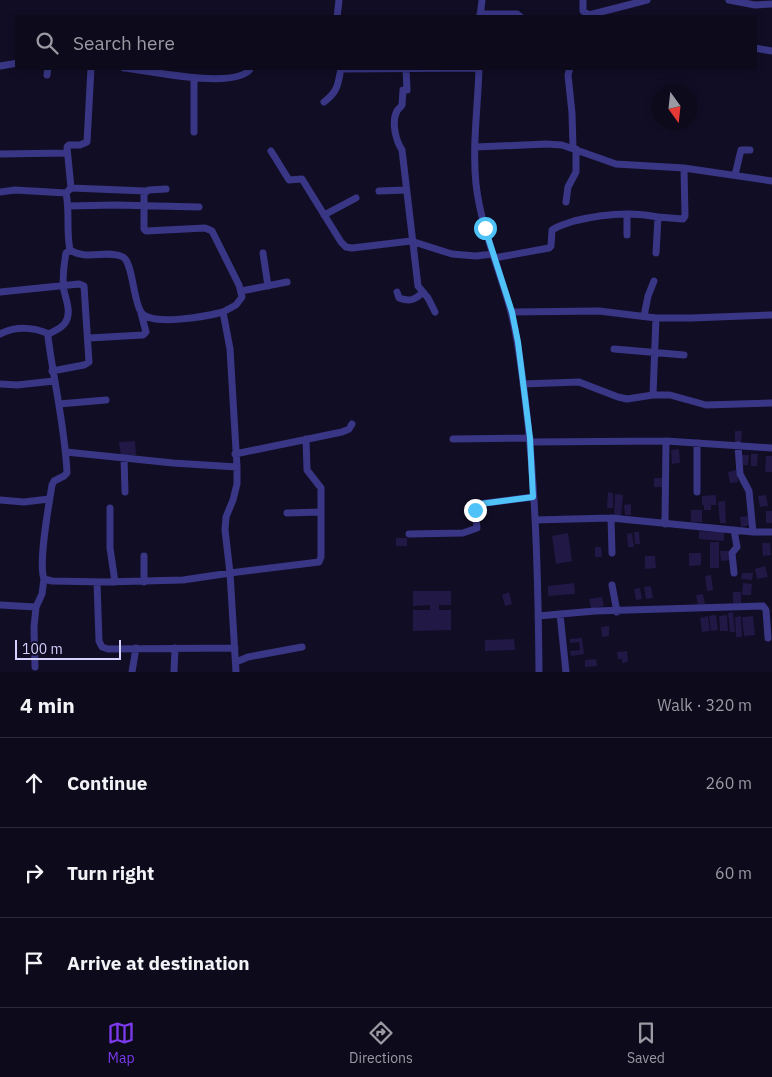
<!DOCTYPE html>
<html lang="en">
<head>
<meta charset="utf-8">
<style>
	:root { --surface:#0d0a1b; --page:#161324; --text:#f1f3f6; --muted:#9a9aa3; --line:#2d2b3a; --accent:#7c3aed }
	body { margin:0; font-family:"IBM Plex Sans",sans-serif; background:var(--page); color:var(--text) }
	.compass { position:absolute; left:652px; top:85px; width:45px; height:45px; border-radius:50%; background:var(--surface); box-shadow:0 2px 8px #0003; rotate:165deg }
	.scale { position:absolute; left:15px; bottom:12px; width:106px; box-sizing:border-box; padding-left:5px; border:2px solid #d5d1ff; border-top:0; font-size:14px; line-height:18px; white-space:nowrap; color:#d5d1ff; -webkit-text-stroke:4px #110d24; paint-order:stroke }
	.stop { position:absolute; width:15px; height:15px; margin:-11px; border:4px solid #4fc3f7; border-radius:50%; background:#fff }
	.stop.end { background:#4fc3f7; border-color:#fff; box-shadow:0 1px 5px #0008 }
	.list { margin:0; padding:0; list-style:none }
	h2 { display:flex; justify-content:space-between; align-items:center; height:65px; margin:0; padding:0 20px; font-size:21px }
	h2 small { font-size:16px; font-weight:400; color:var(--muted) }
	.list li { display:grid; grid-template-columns:32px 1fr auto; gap:15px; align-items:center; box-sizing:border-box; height:90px; padding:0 20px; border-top:1px solid var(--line) }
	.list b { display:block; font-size:19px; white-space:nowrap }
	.list em { font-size:16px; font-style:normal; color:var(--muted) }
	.icon { flex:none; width:28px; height:28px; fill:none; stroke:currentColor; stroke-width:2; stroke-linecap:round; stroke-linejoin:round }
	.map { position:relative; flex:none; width:772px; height:672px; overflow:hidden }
	.search { position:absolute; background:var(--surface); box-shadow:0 2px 8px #0003; left:15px; right:15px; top:15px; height:55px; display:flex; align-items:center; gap:12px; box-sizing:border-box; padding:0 18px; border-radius:5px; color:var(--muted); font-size:19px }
	.sheet { height:335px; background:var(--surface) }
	nav { display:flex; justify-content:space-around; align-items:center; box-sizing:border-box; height:70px; border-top:1px solid var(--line); background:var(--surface); font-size:14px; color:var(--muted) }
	nav a { display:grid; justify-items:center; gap:2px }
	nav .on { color:var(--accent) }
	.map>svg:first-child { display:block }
	.building { fill:#211846 }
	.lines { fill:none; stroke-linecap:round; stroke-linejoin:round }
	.minor { stroke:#383685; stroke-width:7 }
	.route { stroke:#4fc3f7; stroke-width:6 }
</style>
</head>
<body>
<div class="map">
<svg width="772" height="672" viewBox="0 0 772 672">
	<rect width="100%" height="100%" fill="#110d24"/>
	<path class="building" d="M735,431h7l-1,12h-6z
		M135,441l1,14 -15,1 -2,-14z
		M679,449l1,14 -8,1 -1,-14z
		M751,454h7l-1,12h-6z
		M742,455h7l-1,10h-6z
		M766,456h6v16h-7z
		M736,470l2,12 -8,1 -2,-11z
		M654,478h10v9h-10z
		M608,492l5,1v15h-6z
		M615,494l8,1 -2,22h-7z
		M716,495v10h-5v5h-7v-5h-2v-9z
		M766,495l2,11 -8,1 -2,-11z
		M725,501l1,22h-6l-2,-21z
		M631,504v11h-6l-1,-10z
		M691,510h11v12h-11z
		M766,511h6v12h-6z
		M749,516l1,9 -9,2 -1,-10z
		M699,531l25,1v9l-25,-2z
		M634,532h5l1,12h-5z
		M568,533l4,28 -16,3 -4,-28z
		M632,533l2,14h-6l-1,-13z
		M396,538h11v8h-11z
		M710,542h9v26h-9z
		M762,543h8l1,12 -8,1z
		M595,547h6l1,10h-7z
		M720,551h10v9l-9,1z
		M689,553h12v12l-12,1z
		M645,556h10l1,12 -11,1z
		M765,566l3,11 -11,2 -2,-10z
		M742,573h11l-1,7 -11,-1z
		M711,575l2,15 -6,1 -2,-15z
		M574,583l1,11 -27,2v-10z
		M743,583l9,1 -1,11h-9z
		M651,586l2,12 -7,1 -2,-12z
		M640,588l2,11 -6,1 -2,-11z
		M413,591h38v14h-12v5h12v20l-38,1v-21h17v-5l-17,1z
		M509,592l3,12 -7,2 -3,-11z
		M733,592h8v11h-8z
		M703,594l2,10 -7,1 -2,-10z
		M602,597l2,9 -13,2 -2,-9z
		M733,612l2,20h-5l-2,-19z
		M716,615l2,15 -7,1 -2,-15z
		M727,615l1,16h-8l-1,-15z
		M708,616l2,15 -8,1 -2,-14z
		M741,616l1,21h-6l-1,-20z
		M753,616l2,19 -11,1 -2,-19z
		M609,626v10l-7,1 -1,-10z
		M582,638l2,16 -13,2 -1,-5 10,-1 -1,-8 -9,1v-4z
		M514,639l1,11 -30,1v-11z
		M627,651l1,11 -6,1v-4h-4l-1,-7z
		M596,659l1,7 -12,1v-7z"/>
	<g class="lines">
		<path class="minor" d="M583,0v11l6,4 58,-15
			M729,0l26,5 17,-1
			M480,14h37l5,4
			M480,17l2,-17
			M337,18l2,-18
			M754,48l18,3
			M0,66l18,-3
			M124,68c24,2 113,23 127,0
			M340,68l6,1 133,-1c-1,38 -7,78 -3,116 6,54 33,104 41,157 18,109 21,221 22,331
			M406,68l1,22h-4l-1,15c-1,2 -4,4 -5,6 -6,11 -1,30 5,39l16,136 10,12 7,14
			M570,68l-2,7 4,38 1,35
			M47,75l1,-7
			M324,102c14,-10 14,-18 17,-34
			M194,132v-54
			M476,147l70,-3 16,1 54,19 68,4 88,13
			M271,151l18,29 13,-1 39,63 5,5 6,1 59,-7 41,13 24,2 17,-2
			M0,154l67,-1
			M735,175l6,-25h9
			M71,188l-4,-41 2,-2h11l7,-3 4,-74
			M166,189l-17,1 -5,3v36l2,2 59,-3 7,3 27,54 3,12 -6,8 -13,7
			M68,191l3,-3 75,3
			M379,191l27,-1
			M0,192l15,-2 51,3c4,19 0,38 4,57 16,11 38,-1 53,7 10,6 10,43 18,55 10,15 67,4 82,0l7,37 7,118v17l-4,16 -7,17 -1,13 5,43 6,99
			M566,202l2,-15 8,-15v-23
			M68,206l47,-1 84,2
			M324,215l32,-17
			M627,235v-21
			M70,250l-4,3c-2,10 -3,21 -3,32 1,11 10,27 2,38 -3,5 -11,8 -16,11l-1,3c6,46 17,90 19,136l-3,3 -10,5 -2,4c-3,19 -14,78 -8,94l8,2 53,1 78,-2 47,-7 89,-11 2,-5v-69l-14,-18 -1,-31
			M263,253l5,33
			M656,253l2,-36 25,2 2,-3 -1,-48
			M494,258l55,-10 2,-2 1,-16c7,-5 14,-6 22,-9 28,-7 55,-10 84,-4
			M241,291l46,-9
			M0,292l79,-8 5,2 5,76 -5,3 -32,6
			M397,292l2,6c11,4 16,2 24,-6
			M512,312l87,-1 57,7h35l81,-3
			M644,316l4,-20 6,-15
			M0,334c16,-8 33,-7 49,0
			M89,338l54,-3 3,-3 -5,-19
			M614,349l70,6
			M0,384l17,1 37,-4
			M523,384l56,-2 39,15 9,2 26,-4h17l36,10 66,-2
			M653,395l3,-77
			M59,404l47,-4
			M453,439l77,-1
			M530,442l136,-1 106,7
			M738,445l2,29 9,17 4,41
			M66,452l107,11 64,4
			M235,454l107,-22 7,-3 3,-5
			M124,458l1,34
			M697,492v-49
			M0,500l24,2 25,-3
			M110,508v40l5,34
			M287,513l33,-1
			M611,518l1,35
			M535,520l76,-2 142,14h19
			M665,524l1,-83
			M409,534l54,-1 14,-5 -2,-19 3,-5 55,-7
			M734,573l-2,-20 5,-6 -3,-17
			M97,582l2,59 3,6 6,2 127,-1
			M144,582v-26
			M612,585l5,27
			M0,605l36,2
			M560,614l6,58
			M538,616l57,-5 168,-5 3,4 2,28
			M236,662l12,-5 54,-10
			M35,667l-1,-40 2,-20 6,-13 2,-15
			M132,672l4,-24
			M174,672l1,-24"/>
	</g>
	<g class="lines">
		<path class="route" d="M475,510l1,-4 4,-2 53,-7 -3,-59 -12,-96 -6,-30 -27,-84"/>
	</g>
</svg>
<svg class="compass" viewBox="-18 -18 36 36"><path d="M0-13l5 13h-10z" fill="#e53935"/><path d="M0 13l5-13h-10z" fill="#9a9aa3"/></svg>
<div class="scale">100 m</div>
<div class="stop" style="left:485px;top:228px"></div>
<div class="stop end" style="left:475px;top:510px"></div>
<div class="search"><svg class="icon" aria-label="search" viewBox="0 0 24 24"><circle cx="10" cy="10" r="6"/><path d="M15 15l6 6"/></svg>Search here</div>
</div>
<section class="sheet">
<h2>4 min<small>Walk · 320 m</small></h2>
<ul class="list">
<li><svg class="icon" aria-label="ahead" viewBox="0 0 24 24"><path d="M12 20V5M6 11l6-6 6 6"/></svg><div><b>Continue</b></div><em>260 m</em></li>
<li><svg class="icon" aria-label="right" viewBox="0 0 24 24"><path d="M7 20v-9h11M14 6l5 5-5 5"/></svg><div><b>Turn right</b></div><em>60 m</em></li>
<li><svg class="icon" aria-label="arrive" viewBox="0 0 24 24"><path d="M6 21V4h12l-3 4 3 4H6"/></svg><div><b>Arrive at destination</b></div></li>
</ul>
</section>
<nav>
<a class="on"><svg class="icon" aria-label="map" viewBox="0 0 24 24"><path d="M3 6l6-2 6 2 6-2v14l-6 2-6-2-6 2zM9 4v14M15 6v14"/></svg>Map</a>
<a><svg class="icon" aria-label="directions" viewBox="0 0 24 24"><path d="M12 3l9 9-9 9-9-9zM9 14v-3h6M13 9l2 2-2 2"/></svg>Directions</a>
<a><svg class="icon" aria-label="saved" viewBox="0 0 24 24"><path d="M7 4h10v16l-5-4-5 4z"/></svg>Saved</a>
</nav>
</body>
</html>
